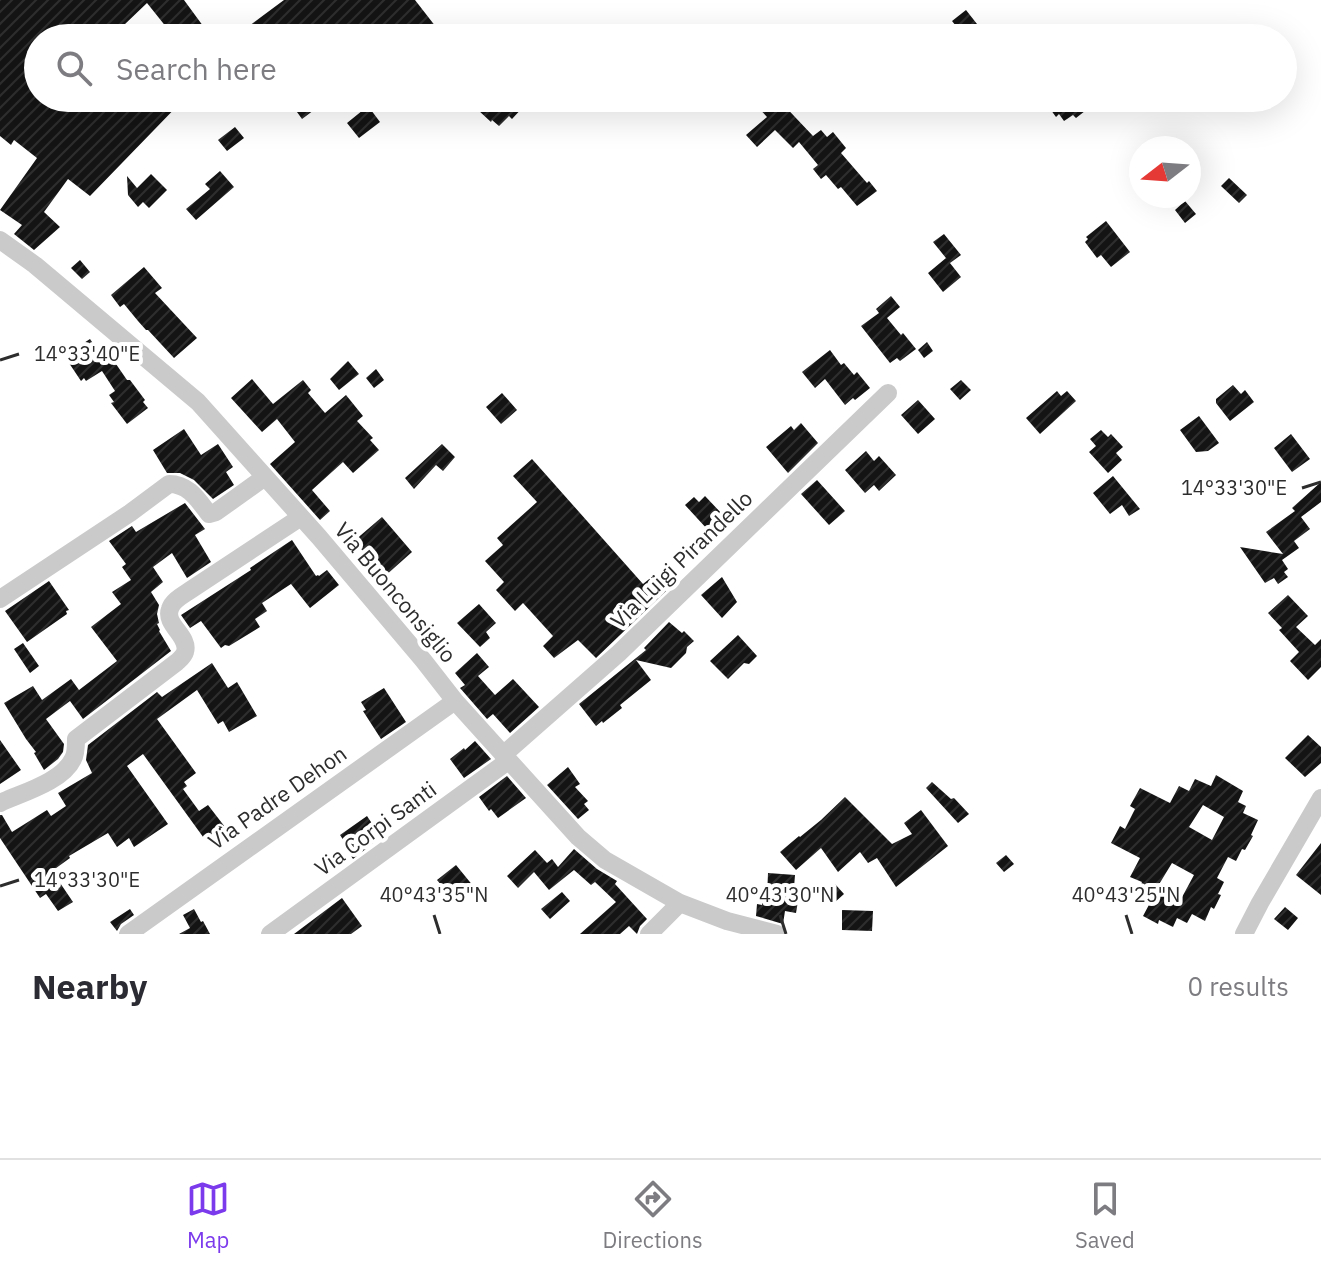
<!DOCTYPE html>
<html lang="en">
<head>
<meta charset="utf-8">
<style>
	:root { --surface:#fff; --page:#f7f7f7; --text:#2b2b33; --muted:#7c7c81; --line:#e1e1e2; --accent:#7c3aed }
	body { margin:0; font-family:"IBM Plex Sans",sans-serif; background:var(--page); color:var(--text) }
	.compass { position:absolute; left:1129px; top:136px; width:72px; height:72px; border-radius:50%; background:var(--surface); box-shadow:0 8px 32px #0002; rotate:253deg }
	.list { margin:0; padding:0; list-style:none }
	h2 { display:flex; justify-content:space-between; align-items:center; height:104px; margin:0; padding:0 32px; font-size:34px }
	h2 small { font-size:26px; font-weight:400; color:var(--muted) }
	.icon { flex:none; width:44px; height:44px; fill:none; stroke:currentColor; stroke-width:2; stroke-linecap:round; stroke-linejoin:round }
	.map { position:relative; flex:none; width:1321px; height:934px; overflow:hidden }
	.search { position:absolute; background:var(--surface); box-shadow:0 8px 32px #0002; left:24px; right:24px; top:24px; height:88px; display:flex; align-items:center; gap:20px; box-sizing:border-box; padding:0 28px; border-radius:44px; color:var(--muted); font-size:30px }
	.sheet { height:224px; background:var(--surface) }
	nav { display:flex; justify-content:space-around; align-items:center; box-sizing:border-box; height:112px; border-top:2px solid var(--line); background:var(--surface); font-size:22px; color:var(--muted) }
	nav a { display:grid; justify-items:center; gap:4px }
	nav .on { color:var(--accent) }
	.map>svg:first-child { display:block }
	.building { fill:url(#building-hatch); fill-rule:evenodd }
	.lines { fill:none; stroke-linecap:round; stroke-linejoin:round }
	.minor { stroke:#cacaca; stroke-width:18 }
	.ticks { fill:none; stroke:#2d2d2d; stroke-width:3 }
	.labels { text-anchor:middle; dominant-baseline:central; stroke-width:8; stroke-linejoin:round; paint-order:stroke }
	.street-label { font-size:22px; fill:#2d2d2d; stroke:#fff }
	.ticks-label { font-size:20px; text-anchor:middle; fill:#2d2d2d; stroke:#fff; stroke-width:8; stroke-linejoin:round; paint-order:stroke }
</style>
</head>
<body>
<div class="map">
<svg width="1321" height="934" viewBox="0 0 1321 934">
	<defs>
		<pattern id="building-hatch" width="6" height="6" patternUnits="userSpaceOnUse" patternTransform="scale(2)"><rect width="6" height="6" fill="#141414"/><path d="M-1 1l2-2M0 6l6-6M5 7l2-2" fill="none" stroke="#2e2e2e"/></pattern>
	</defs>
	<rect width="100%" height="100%" fill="#fff"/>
	<path class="building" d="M0,0h184l22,30 -10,8h-21l-28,-35 -23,22 11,13h-97v60h147l-95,98 -22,-17 -24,33 16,15 -26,23 -20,-16 8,-9 -22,-15 37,-52 -23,-18 -3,5 -11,-9z
		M284,0h131l21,27 -15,11h-188z
		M966,10l11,14 -14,11 -11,-14z
		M287,98h43l-28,21z
		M489,98h28l8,7 -13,14 -3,-3 -10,10 -7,-6 -1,2 -13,-12z
		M763,98h14l36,38 8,-6 6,7 6,-5 13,16 -5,5 26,30 2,-2 8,10 -20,15 -16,-19 -3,2 -12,-14 -5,4 -8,-10 5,-4 -19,-23 -6,6 -18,-18 -18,17 -11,-12 21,-18 -11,-12z
		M1042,98h33l10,13 -9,7 -3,-3 -9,6 -5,-7 -3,3z
		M368,106l12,16 -21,16 -12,-15z
		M235,127l9,11 -17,13 -9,-11z
		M220,171l14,16 -38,33 -10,-11 24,-20 -5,-5z
		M151,174l16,16 -18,18 -6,-6 -5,5 -10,-12 -1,-19 10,12z
		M1229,178l18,17 -8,8 -18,-17z
		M1185,201l11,13 -11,9 -10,-13z
		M1106,221l24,31 -19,15 -10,-12 -4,3 -12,-16 3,-3 -2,-2z
		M944,234l17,21 -11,8 -17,-21z
		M946,258l15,19 -18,15 -15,-19z
		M80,260l10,12 -8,7 -11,-11z
		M144,267l18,21 -7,5 42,45 -23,20 -26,-28h-2l-8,-9 -14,-17 -4,3 -9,-12z
		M891,296l9,11 -13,11 14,17 2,-2 13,16 -16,12 -3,-3 -7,5 -29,-37 18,-13 -3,-4z
		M90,339l9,13 6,-4 22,32h3l15,20 -2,2 5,6 -21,16 -16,-21 3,-1 -5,-7 6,-4 -13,-20 -16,10 -2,-3 -3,3 -14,-21 3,-1 -3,-5z
		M927,342l6,9 -9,7 -6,-8z
		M830,350l11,15 3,-2 10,12 3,-3 13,16 -15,12 -2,-2 -8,7 -20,-26 -10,9 -13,-16z
		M348,361l11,13 -20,16 -9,-11z
		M376,369l8,11 -10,8 -8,-10z
		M252,379l21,25 30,-24 8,10 -3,3 17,20 21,-18 17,21 -6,5 16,17 -3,2 9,10 -26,23 -10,-11 -31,28 18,21 -10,9 -50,-56 25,-22 -18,-23 -15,13 -31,-34z
		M961,380l10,10 -11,10 -10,-11z
		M1233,385l8,9 4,-4 9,12 -24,19 -14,-18v-4z
		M1057,391l4,5 6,-5 9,10 -36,33 -14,-16z
		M502,393l15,17 -16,14 -15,-17z
		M918,400l17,19 -17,15 -17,-19z
		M1199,416l20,27 -11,8 -12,1 -16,-22z
		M801,423l17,20 -30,30 -22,-26 25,-21 3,4z
		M184,429l17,26 17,-11 15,23 -7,5 8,13 -21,14 -19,-19 -14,-7h-13l-14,-23z
		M1101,430l7,7 3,-3 12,13 -7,6 6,7 -14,13 -19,-21 7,-6 -6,-7z
		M1291,434l19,25 -18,13 -18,-24z
		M442,444l13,13 -12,14 -7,-6 -22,24 -9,-11z
		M866,451l8,10 5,-5 17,19 -17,16 -5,-6 -9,8 -20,-23z
		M532,459l111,125 10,-8 13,15 -70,67 -18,-18 -24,18 -11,-12 10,-10 -30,-33 -8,8 -19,-21 8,-8 -19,-21 18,-16 -6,-7 40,-36 -24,-26z
		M1113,476l27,33 -11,7 -7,-11 -12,9 -17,-21z
		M817,480l28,31 -16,14 -28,-31z
		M1321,482v20l-20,15 9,12 -16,12 5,7 -17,12 6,9 -4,3 4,5 -10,7 -4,-6 -9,5 -25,-36 43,7 -17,-22 29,-21 -3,-3z
		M705,496l18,19 -15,15 -23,-25 9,-8 5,5z
		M185,503l20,26 -10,6 16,27 -24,16 -15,-25 -19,14 10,15 -12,10 8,13 -2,9 2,9 -2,1 3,6 -1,1 12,20 -88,68 -13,-18 -24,18 18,25 -1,8 -5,7 -14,11 -10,-17 2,-1 -10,-13 -22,-36 29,-17 9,14 29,-21 8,11 38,-29 -26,-34 30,-23 -9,-12 19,-12 -9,-13 4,-3 -17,-23 23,-15 4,6z
		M382,517l30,35 -27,24 -31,-35z
		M292,540l24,36 2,-1 1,1 8,-6 12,15 -29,23 -19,-24 -29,19 5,8 -12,8 5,8 -31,19 -4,-1 -4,3 -20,-27 -11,7 -9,-13 70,-45 -1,-2z
		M722,577l15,25 -15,16 -21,-23z
		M49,581l20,29 -3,1 1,3 -40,28 -22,-31z
		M1288,595l20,21 -12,11 19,18 6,-6v28l-13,13 -18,-19 9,-9 -20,-22 3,-2 -14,-15z
		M479,604l17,19 -10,9 4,6 -10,9 -23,-24z
		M669,622l13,11 2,-2 10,10 -7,6 -1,6 -15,15 -35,-8 15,20 -31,25 2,3 -19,15 -1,-2 -6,5 -17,-22 67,-54 -2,-2z
		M738,635l19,21 -8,8 -5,-1 -16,16 -18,-18z
		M23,643l16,23 -9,7 -16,-24z
		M477,653l12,14 -11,9 17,19 18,-16 26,28 -29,26 -17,-19 -6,5 -27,-31 5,-3 -10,-12z
		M212,663l16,25 9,-6 20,34 -28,16 -6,-11 -5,3 -21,-34 -40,29 39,54 -12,9 3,4 -4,3 16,22 9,-6 17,22 -19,14 -63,-87 -16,12 41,58 -34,23 -5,-9 -12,9 -9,-14 -39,23 1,2 -18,13 21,31 -15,9 -12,-17 -6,4 -40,-60v-23h2l10,17 35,-22 4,6 15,-10 -8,-13 34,-20 -6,-13 2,-15 69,-53 5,5z
		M384,688l22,34 -25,17 -18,-28 3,-1 -5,-8z
		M1308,735l13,12v16l-16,14 -20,-19z
		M0,740l21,30 -21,14z
		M475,741l16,18 -27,19 -14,-19 14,-11 1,2z
		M568,767l12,17 -5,3 13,14 -4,3 5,6 -11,9 -31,-34z
		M1216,775l27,16 -5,11 8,4 -3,7 15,7 -7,15 2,1 -8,14 -3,-1 -6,12 -8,-4 -11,21 7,4 -6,12 3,1 -7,14 -3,-2 -6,14 -13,-7 -5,9 -10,-5 -4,9 -14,-7 -1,4 -15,-8 8,-15 -15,-7 6,-12 -12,-5 10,-19 -29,-15 9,-17 5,3 10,-20 -5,-3 10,-18 30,15 9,-17 10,5 6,-12 16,7zM1203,805l21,12 -12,23 -23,-13zM1172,863l22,12 -13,24 -23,-13z
		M507,776l19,22 -28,20 -7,-9 -2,2 -10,-14z
		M932,782l19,17 3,-1 15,16 -11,9 -32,-35z
		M845,797l47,47 20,-10 -8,-11 17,-13 27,36 -52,41 -19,-29 -9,5 -8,-11 -22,20 -17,-24 -25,22 -16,-18 19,-16 1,1 21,-17z
		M367,816l14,21 -28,22 -11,-17 2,-1 -4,-6z
		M1321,843v52l-25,-20z
		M574,849l23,20 20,12 -2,3 32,35 -7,7 -3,8 -8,-8 -9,8h-40l36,-32 -21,-20 -4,3 -17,-15 -25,20 -15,-18 -16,16 -11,-12 28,-26 12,13 5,-4 6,8z
		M1006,855l8,9 -10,8 -8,-9z
		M456,865l18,22 -19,15 -18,-22z
		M768,873l27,2 -2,25 5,1 -2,12 -11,-2 -2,13 -27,-8 1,-12 5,1 1,-8h4z
		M835,884l9,10 -10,9 -9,-10z
		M562,892l8,9 -20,18 -9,-10z
		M342,898l20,28 -11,8h-57z
		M1285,907l13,11 -10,12 -14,-11z
		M130,909l4,6 -13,9 -4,7 -7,-9z
		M194,909l7,13 2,-1 7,13h-31l11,-6 -7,-13z
		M842,910l31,1 -1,20 -30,-1z"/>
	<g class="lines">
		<path class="minor" d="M0,240l35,25 163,137 121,135 104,123 32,41 123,136 27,23 75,43 47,18 50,13
			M0,599l130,-86 39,-29c20,0 29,16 40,30l7,-2 49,-35
			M503,755l116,-102 269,-260
			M0,803c21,-10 62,-21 73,-44 3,-5 3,-14 3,-20l101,-77c3,-3 7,-6 8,-10 5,-16 -21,-27 -15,-43 2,-8 13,-14 19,-18l112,-74
			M128,934l327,-233
			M270,934l238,-173
			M649,934l31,-31
			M1244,934l16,-31 61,-105"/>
	</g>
	<path class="ticks" d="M0,360l19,-6M1302,488l19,-6M0,886l19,-6M434,915l6,19M780,915l6,19M1126,915l6,19"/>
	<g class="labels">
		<g class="street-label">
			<text transform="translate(681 559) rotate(-44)">Via Luigi Pirandello</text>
			<text transform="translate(396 592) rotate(50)">Via Buonconsiglio</text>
			<text transform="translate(277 797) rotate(-35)">Via Padre Dehon</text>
			<text transform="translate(375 828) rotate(-36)">Via Corpi Santi</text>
		</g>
	</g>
	<g class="ticks-label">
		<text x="87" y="361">14°33'40"E</text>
		<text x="1234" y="495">14°33'30"E</text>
		<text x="87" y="887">14°33'30"E</text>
		<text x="434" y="902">40°43'35"N</text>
		<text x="780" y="902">40°43'30"N</text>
		<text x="1126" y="902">40°43'25"N</text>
	</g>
</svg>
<svg class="compass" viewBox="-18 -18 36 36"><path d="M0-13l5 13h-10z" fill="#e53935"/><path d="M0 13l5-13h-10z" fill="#7c7c81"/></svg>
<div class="search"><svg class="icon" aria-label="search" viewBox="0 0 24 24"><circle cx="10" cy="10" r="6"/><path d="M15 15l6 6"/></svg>Search here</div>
</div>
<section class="sheet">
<h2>Nearby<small>0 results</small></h2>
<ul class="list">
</ul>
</section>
<nav>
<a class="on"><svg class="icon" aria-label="map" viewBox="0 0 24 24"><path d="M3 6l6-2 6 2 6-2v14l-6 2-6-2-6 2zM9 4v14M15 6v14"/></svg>Map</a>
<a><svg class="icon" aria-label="directions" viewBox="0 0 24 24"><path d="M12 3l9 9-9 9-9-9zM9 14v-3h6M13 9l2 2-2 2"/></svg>Directions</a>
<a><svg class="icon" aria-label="saved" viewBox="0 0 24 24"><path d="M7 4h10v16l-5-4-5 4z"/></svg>Saved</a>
</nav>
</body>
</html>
